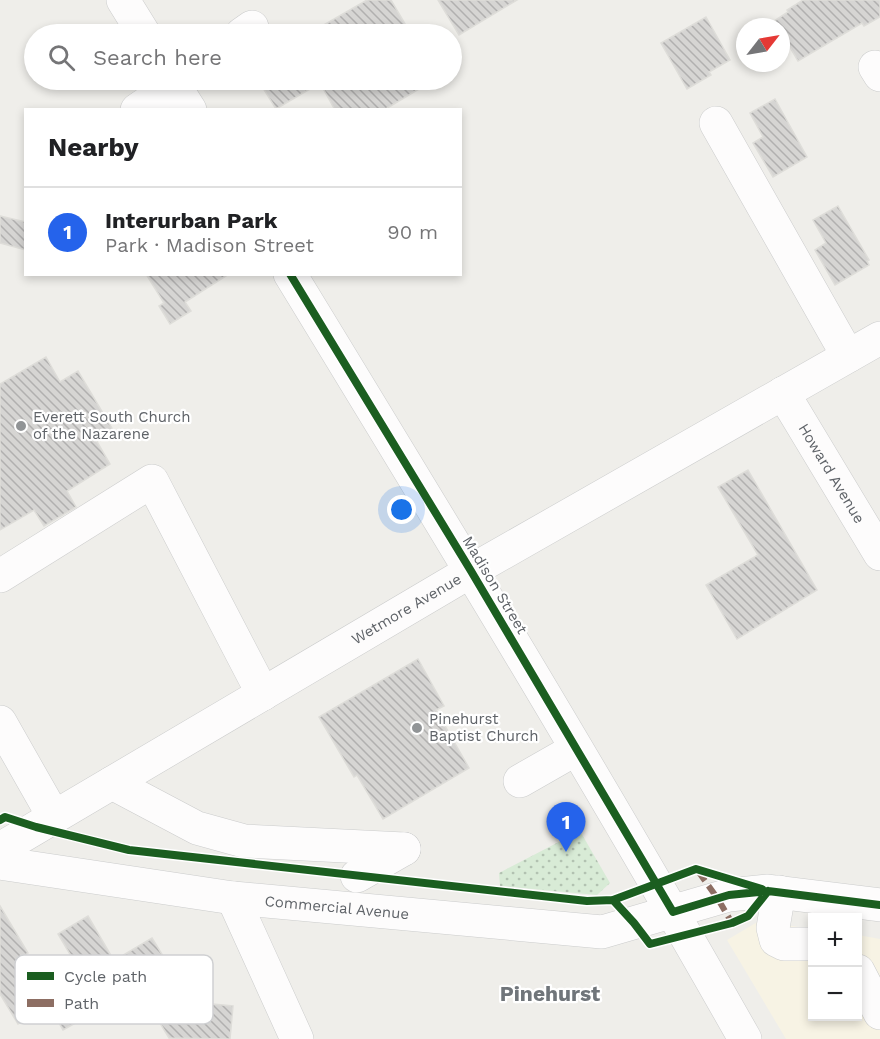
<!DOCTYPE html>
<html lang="en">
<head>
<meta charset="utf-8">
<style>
	:root { --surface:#fff; --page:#f2f2f2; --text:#202124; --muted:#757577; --line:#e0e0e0; --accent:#2563eb }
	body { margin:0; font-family:"Work Sans",sans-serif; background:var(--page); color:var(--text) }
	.controls { position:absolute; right:18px; bottom:18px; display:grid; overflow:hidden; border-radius:0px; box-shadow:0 3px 9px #0003 }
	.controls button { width:54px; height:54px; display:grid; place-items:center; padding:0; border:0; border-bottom:2px solid var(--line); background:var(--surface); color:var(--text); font:30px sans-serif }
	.compass { position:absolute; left:736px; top:18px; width:54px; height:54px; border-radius:50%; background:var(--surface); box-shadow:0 3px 9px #0003; rotate:59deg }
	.you { position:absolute; left:402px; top:510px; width:21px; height:21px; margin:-15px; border:4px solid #fff; border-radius:50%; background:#1a73e8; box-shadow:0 0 0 9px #1a73e833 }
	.badge { display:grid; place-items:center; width:39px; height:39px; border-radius:50%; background:var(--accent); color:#fff; font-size:20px; font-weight:700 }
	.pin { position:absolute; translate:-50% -50px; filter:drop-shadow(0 2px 3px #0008) }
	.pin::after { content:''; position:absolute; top:32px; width:21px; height:18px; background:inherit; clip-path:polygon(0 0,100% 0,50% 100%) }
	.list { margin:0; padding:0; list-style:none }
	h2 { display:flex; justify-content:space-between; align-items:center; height:78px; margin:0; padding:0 24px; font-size:26px }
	h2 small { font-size:20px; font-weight:400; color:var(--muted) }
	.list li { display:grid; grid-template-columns:39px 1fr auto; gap:18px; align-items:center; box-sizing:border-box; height:90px; padding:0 24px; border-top:2px solid var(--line) }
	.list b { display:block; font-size:22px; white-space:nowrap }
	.list p { margin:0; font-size:20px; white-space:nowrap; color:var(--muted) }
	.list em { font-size:20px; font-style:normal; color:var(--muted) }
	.icon { flex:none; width:33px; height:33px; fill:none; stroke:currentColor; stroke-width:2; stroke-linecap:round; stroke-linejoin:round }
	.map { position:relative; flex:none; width:880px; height:1039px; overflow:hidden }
	.search { position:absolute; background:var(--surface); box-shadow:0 3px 9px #0003; left:24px; top:24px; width:438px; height:66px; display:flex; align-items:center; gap:15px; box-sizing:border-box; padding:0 21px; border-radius:33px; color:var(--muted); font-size:22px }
	.panel { position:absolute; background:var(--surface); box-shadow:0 3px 9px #0003; left:24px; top:108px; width:438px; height:168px; border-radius:0px }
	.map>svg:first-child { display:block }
	.commercial { fill:#f7f3e4 }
	.grass { fill:url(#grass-dots) }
	.building { fill:url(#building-back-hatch); stroke:#deddd9; stroke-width:1.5 }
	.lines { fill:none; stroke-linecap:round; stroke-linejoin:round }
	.minor-casing { stroke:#cbcccc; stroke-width:34 }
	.minor { stroke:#fdfcfc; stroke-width:33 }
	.quiet { stroke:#8d6e63; stroke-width:6; stroke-dasharray:12 6; stroke-linecap:butt }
	.cycleway-casing { stroke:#fff; stroke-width:11 }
	.cycleway { stroke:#1b5e20; stroke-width:8 }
	.poi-dot { fill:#919496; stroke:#fff; stroke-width:2 }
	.labels { text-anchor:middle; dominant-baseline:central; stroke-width:4.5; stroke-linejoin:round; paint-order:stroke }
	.poi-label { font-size:15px; fill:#5f6368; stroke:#fff; text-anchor:start }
	.street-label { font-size:15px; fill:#5f6368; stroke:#fff }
	.district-label { font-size:21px; font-weight:bold; fill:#70757a; stroke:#fff }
	.key { fill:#fff; stroke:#cfd0d2; stroke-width:1.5 }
	.key-label { font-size:16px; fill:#5f6368 }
</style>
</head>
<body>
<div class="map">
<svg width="880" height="1039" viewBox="0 0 880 1039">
	<defs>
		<pattern id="grass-dots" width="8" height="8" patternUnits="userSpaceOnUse" patternTransform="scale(1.5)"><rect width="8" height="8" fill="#d8ebd6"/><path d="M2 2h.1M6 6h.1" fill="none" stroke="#b2c2b1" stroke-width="1.8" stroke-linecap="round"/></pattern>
		<pattern id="building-back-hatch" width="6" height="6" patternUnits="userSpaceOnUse" patternTransform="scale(1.5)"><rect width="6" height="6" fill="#d6d5d3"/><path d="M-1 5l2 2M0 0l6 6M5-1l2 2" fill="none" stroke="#b1b0af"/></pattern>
	</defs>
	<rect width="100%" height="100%" fill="#efeeea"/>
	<path class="commercial" d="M759,921l53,8v87h46v-81l22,4v100h-94l-59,-99z"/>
	<path class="grass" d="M580,831l30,52 -13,12 -97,-9 -1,-13z"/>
	<path class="building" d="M367,0h24l20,34h-103z
		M438,0h79l-58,35z
		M803,0h77v17l-16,9 -2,-3 -64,38 -17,-29v-5h-3l-4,-6 14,-9 -1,-2z
		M706,17l24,43 -21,12 2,3 -24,14 -26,-46z
		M258,80h176l-50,30h-49l-15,-27 -44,26z
		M775,99l32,58 -34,20 -20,-34 10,-6 -13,-24z
		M838,206l31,54 -2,1 2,4 -34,20 -20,-35 11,-7 -13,-23z
		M0,216l26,6v28l-26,-7z
		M146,274h83l-44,28 6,9 -21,13 -11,-18 5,-3z
		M46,357l14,25 18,-11 35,59 -17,10 14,24 -43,27 9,16 -32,19 -10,-16 -34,20v-146z
		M748,470l69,120 -80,49 -31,-54 52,-30 -40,-68z
		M418,659l26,47 -8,4 33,58 -86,51 -26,-44 -3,2 -35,-60z
		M0,906l28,47 -6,4 26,41 24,-15 18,32 -27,15 -14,-25 -31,19 -18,-30z
		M88,916l32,55 -30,17 -32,-54z
		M152,938l39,64 42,4 -3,33 -61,-1 -49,-81z"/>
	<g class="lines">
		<g class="minor-casing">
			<g id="minor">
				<path d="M123,0l21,34"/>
				<path d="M242,34l10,-7"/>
				<path d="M875,67l5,8"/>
				<path d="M171,80l19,30"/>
				<path d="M137,110l44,-30"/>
				<path d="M716,123l132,233"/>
				<path d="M290,274c155,254 309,507 455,765"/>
				<path id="s1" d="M783,393l97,161"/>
				<path d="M0,576l152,-95 111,213"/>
				<path d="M0,722l54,95"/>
				<path d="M520,781l56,-32"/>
				<path d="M112,783l85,45 47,13 160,8"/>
				<path id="s2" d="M0,849l471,-278 409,-233"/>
				<path id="s3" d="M0,863l233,35 369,34 127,-37 39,-4 112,14"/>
				<path d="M357,876l47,-27"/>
				<path d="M779,892l-6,36 3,12 8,4h28"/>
				<path d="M233,898l64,141"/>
				<path d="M858,971l22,42"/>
			</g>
		</g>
		<use href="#minor" class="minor"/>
		<path class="quiet" d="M698,871l20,28 14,24"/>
		<g class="cycleway-casing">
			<path id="cycleway" d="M290,274l181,297 202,341 56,-17 39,-4 112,14
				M0,820l5,-3 31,10 93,23 458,51 26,-1 83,-31 66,20
				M613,900l21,23 16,21 82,-21 16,-7 20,-25"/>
		</g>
		<use href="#cycleway" class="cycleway"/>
	</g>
	<g class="poi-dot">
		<circle cx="21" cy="426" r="6"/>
		<circle cx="417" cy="728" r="6"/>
	</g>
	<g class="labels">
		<g class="poi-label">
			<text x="33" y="417">Everett South Church<tspan x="33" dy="17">of the Nazarene</tspan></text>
			<text x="429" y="719">Pinehurst<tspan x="429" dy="17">Baptist Church</tspan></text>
		</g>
		<g class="street-label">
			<text stroke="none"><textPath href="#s1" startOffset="94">Howard Avenue</textPath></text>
			<text transform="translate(495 585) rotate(59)">Madison Street</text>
			<text stroke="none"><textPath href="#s2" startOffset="472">Wetmore Avenue</textPath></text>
			<text stroke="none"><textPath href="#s3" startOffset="340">Commercial Avenue</textPath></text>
		</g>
		<g class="district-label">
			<text x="550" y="993">Pinehurst</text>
		</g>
	</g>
	<rect x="15" y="955" width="198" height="69" rx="9" class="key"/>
	<rect x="27" y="972" width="27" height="8" fill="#1b5e20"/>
	<rect x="27" y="999" width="27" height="8" fill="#8d6e63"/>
	<g class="key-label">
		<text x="64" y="982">Cycle path</text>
		<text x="64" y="1009">Path</text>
	</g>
</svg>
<div class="controls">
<button>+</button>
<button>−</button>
</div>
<svg class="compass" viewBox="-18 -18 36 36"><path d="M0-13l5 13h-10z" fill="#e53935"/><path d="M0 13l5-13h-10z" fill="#757577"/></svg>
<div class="you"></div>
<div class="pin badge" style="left:566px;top:852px">1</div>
<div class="search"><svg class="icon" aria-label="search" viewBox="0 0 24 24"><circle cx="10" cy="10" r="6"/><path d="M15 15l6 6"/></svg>Search here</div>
<section class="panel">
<h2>Nearby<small></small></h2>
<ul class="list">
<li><span class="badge">1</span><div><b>Interurban Park</b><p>Park · Madison Street</p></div><em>90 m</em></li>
</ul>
</section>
</div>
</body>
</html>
